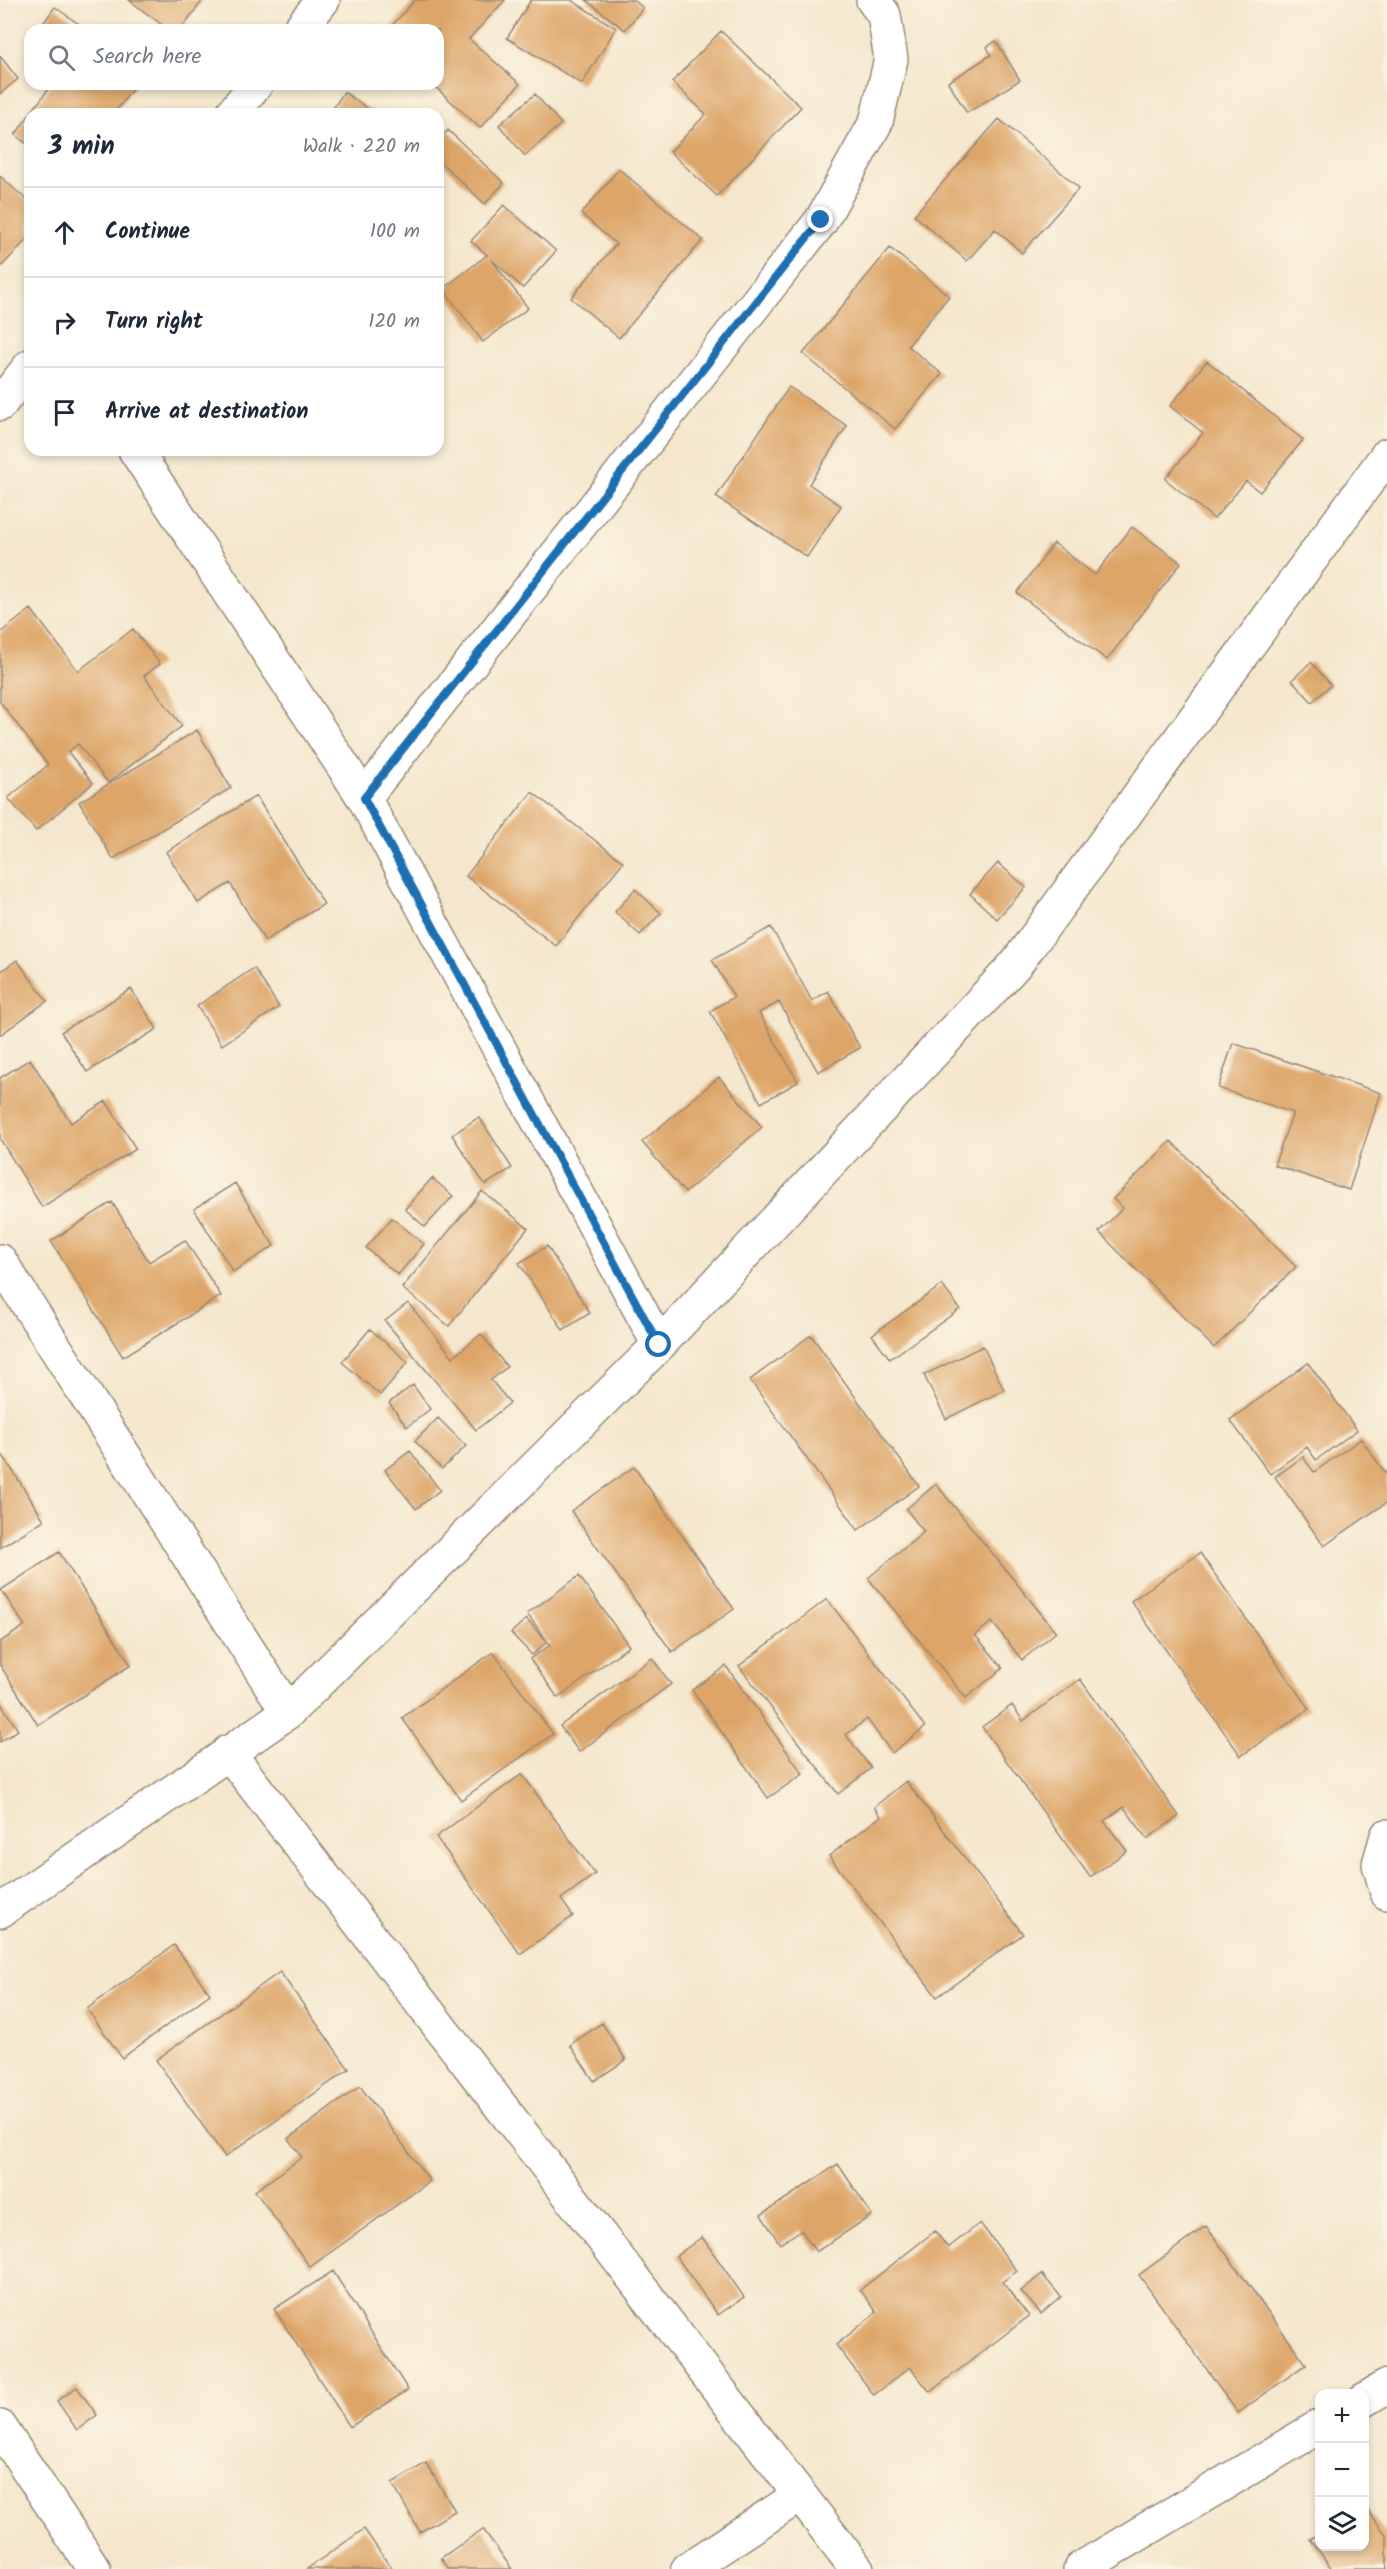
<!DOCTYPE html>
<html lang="en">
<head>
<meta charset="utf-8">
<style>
	:root { --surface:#fff; --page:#f2f2f3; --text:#1f2937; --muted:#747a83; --line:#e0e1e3 }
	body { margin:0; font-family:Kalam,sans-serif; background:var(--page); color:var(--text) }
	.controls { position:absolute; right:18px; bottom:18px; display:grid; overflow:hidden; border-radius:12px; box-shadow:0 3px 9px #0003 }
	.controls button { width:54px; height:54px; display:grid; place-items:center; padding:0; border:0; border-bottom:2px solid var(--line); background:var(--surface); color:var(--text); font:30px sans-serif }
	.stop { position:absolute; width:18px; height:18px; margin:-14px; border:4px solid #1f6fb2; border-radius:50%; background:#fff }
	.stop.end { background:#1f6fb2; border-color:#fff; box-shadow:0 2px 6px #0008 }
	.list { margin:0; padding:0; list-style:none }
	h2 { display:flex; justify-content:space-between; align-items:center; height:78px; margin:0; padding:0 24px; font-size:26px }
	h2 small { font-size:20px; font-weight:400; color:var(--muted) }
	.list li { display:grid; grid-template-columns:39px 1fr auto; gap:18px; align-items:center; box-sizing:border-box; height:90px; padding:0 24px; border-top:2px solid var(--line) }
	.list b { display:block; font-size:22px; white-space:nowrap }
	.list em { font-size:20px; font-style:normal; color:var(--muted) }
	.icon { flex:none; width:33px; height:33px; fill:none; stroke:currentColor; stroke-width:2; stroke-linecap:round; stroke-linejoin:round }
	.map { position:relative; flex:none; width:1387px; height:2569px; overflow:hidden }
	.search { position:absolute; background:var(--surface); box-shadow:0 3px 9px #0003; left:24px; top:24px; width:420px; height:66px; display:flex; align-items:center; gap:15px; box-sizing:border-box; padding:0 21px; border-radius:18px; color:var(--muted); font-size:22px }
	.panel { position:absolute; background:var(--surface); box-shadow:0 3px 9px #0003; left:24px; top:108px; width:420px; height:348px; border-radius:18px }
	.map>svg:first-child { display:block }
	.building { fill:#dda568 }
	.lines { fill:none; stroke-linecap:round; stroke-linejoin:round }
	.minor-casing { stroke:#988876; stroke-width:36 }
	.minor { stroke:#fff; stroke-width:33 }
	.route { stroke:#1f6fb2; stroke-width:8 }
</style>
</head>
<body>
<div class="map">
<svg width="1387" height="2569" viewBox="0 0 1387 2569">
	<rect width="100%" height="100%" fill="#fcf5e5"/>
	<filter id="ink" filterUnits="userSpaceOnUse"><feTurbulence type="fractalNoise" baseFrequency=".0167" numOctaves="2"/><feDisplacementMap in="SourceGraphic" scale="12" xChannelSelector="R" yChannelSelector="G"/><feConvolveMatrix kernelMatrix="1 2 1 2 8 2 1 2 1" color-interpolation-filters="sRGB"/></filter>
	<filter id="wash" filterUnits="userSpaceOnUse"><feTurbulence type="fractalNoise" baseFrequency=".008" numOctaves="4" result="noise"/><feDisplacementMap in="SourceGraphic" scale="24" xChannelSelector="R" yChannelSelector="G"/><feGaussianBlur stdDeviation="1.35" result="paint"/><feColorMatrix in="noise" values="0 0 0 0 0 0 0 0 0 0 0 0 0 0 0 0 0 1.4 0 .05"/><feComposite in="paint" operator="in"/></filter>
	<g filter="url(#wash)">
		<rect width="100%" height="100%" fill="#f4e7cd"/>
		<g id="blocks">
			<path class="building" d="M129,0h74l-23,30h-11z
				M415,0h90l-36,39 51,45 -40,44 -48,-44h6v-54h-50z
				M531,0h40l45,28 -34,56 -75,-46z
				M586,0h48l9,8 -18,22z
				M55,7l32,23h-49z
				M721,31l80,76 -84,89 -47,-44 36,-38 -34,-32z
				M996,41l24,39 -53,33 -19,-31 43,-27 -4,-8z
				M0,56l18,23 -18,15z
				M52,84h84l-22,30h-84z
				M344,92l32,22h-47z
				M535,94l26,30 -36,32 -26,-31z
				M30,114v32l-15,-11z
				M999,119l80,69 -57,65 -27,-24 -28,32 -53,-46z
				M448,130l56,53 -19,21 -47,-44v-19z
				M619,169l84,71 -84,98 -48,-40 45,-54 -35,-30z
				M0,176l30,27v33l-30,32z
				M504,205l52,46 -33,37 -32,-29 37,49 -45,34 -40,-53 44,-34 -16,-14z
				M890,248l59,48 -41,50 34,28 -47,55 -92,-75z
				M1207,361l96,79 -43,52 -14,-11 -32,38 -49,-40 38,-46 -33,-27z
				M789,387l58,39 -38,58 32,22 -34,51 -91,-60z
				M1132,527l49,36 -74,97 -90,-67 37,-50 41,32z
				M31,609l47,62 55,-42 27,35 -16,12 38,50 -74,57 -30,-39 -10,8 25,31 -57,48 -28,-33 40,-33 -48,-63v-69z
				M1311,662l20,23 -19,17 -20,-22z
				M197,730l34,58 -118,71 -34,-57z
				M532,792l91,70 -67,84 -90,-70z
				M256,796l68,108 -59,37 -35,-58 -32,20 -32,-51z
				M998,863l28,24 -29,32 -27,-25z
				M635,889l26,24 -21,22 -25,-23z
				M771,927l41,74 16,-10 32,57 -42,24 -39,-70 -20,11 39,69 -37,21 -51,-92 24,-14 -22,-37z
				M17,960l30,41 -47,34v-63z
				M254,968l25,39 -57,38 -25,-39z
				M131,989l26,40 -70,43 -26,-40z
				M1233,1043l148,50 -32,97 -75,-25 19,-52 -75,-25z
				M30,1059l41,64 35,-22 30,48 -94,58 -42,-68v-61z
				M719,1077l43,50 -77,66 -43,-51z
				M479,1117l33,51 -27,17 -33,-50z
				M1171,1141l125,126 -82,81 -115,-116 24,-24 -10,-9z
				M432,1178l21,18 -28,31 -20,-18z
				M235,1183l39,63 -41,26 -39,-63z
				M482,1191l46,37 -79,98 -47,-38z
				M112,1202l37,60 36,-22 36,56 -98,61 -72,-116z
				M392,1218l32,26 -26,31 -32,-27z
				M547,1246l43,67 -27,17 -44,-67z
				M942,1285l18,24 -70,50 -18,-24z
				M408,1303l45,54 28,-23 26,33 -16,13 19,23 -34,27 -91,-109z
				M370,1329l38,33 -28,33 -38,-33z
				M811,1335l108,151 -61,44 -108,-150z
				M983,1346l21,44 -58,29 -22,-44z
				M1308,1363l49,67 -41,30 -9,-13 -37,27 -40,-54z
				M413,1385l17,24 -23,18 -18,-24z
				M438,1418l28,28 -24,23 -27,-28z
				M1361,1439l26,36v27l-63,44 -49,-69 28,-20 11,15z
				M0,1451l44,69 -44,28z
				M410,1451l30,39 -24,19 -31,-39z
				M634,1467l100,142 -62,43 -101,-141z
				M936,1484l120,148 -34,28 -30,-38 -17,13 28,33 -37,30 -98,-120 56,-46 -18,-23z
				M59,1552l72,113 -93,60 -38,-60v-23l25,-16 -24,-36z
				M1200,1553l109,156 -68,47 -110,-155z
				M579,1576l50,70 -71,52 -28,-39 20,-14 -23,-31z
				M827,1599l98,128 -33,26 -25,-34 -21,16 25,33 -33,26 -99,-128z
				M526,1619l21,23 -15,13 -21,-22z
				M493,1652l60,82 -92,66 -59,-82z
				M652,1658l19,26 -92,68 -19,-26z
				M726,1666l77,108 -35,24 -76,-108z
				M1080,1679l99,137 -32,23 -23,-32 -20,14 23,30 -37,26 -108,-150 30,-22 11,16z
				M0,1702l18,28 -18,12z
				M522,1774l73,100 -34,25 12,17 -53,38 -84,-117z
				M906,1781l117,153 -86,63 -108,-141 52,-40 -7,-9z
				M174,1945l36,49 -88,64 -35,-49z
				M280,1972l69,97 -124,88 -69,-97z
				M602,2023l24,37 -32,21 -24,-36z
				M360,2086l70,95 -120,86 -55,-76 47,-34 -14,-18z
				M838,2164l34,51 -56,37 -15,-22 -21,14 -19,-29z
				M980,2223l37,48 -15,11 27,34 -99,76 -20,-25 -36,28 -38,-50 41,-33 -17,-22 75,-59 13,17z
				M1206,2226l100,138 -68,49 -99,-138z
				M702,2237l42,60 -26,18 -42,-59z
				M333,2271l75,119 -58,37 -76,-118z
				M1042,2274l19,23 -20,17 -20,-23z
				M77,2387l20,28 -20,15 -20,-29z
				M426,2463l29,48 -35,21 -28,-49z
				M1364,2505l23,31v33h-55l-22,-30 10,-6v13h44z
				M364,2529l28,40h-85z
				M483,2529l29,40h-63l-8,-11z"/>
		</g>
	</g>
	<g filter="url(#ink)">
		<use href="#blocks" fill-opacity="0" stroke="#988876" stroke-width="1.5"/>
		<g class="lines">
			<g class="minor-casing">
				<path id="minor" d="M299,30l24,-30
					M232,114l24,-30
					M0,404l30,-38
					M135,450l229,348 295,547
					M364,798l457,-577 55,-99 15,-63 -7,-44 -11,-15
					M0,1261l288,451
					M228,1752l629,817
					M1387,1836l-8,28 8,29
					M0,1911l288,-199 371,-367 357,-381 371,-509
					M1364,2400l23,-14
					M0,2427l94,142
					M688,2569l112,-74
					M1080,2569l240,-143"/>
			</g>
			<use href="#minor" class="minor"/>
		</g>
	</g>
	<g class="lines" filter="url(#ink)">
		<path class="route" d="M659,1345l-295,-547 457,-578"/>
	</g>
</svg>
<div class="controls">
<button>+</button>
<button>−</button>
<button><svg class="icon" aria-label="layers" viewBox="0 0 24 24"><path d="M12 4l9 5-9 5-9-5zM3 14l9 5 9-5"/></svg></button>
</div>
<div class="stop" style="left:659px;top:1345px"></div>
<div class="stop end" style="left:821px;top:220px"></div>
<div class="search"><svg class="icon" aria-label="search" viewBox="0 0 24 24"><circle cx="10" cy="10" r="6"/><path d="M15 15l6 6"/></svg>Search here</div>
<section class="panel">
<h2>3 min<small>Walk · 220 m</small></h2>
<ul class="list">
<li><svg class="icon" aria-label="ahead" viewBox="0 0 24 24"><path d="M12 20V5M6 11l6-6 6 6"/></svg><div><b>Continue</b></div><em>100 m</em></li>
<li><svg class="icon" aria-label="right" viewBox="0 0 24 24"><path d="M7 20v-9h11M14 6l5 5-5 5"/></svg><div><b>Turn right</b></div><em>120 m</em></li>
<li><svg class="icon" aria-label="arrive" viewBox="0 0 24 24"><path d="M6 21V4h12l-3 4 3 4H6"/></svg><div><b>Arrive at destination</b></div></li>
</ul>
</section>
</div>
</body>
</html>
